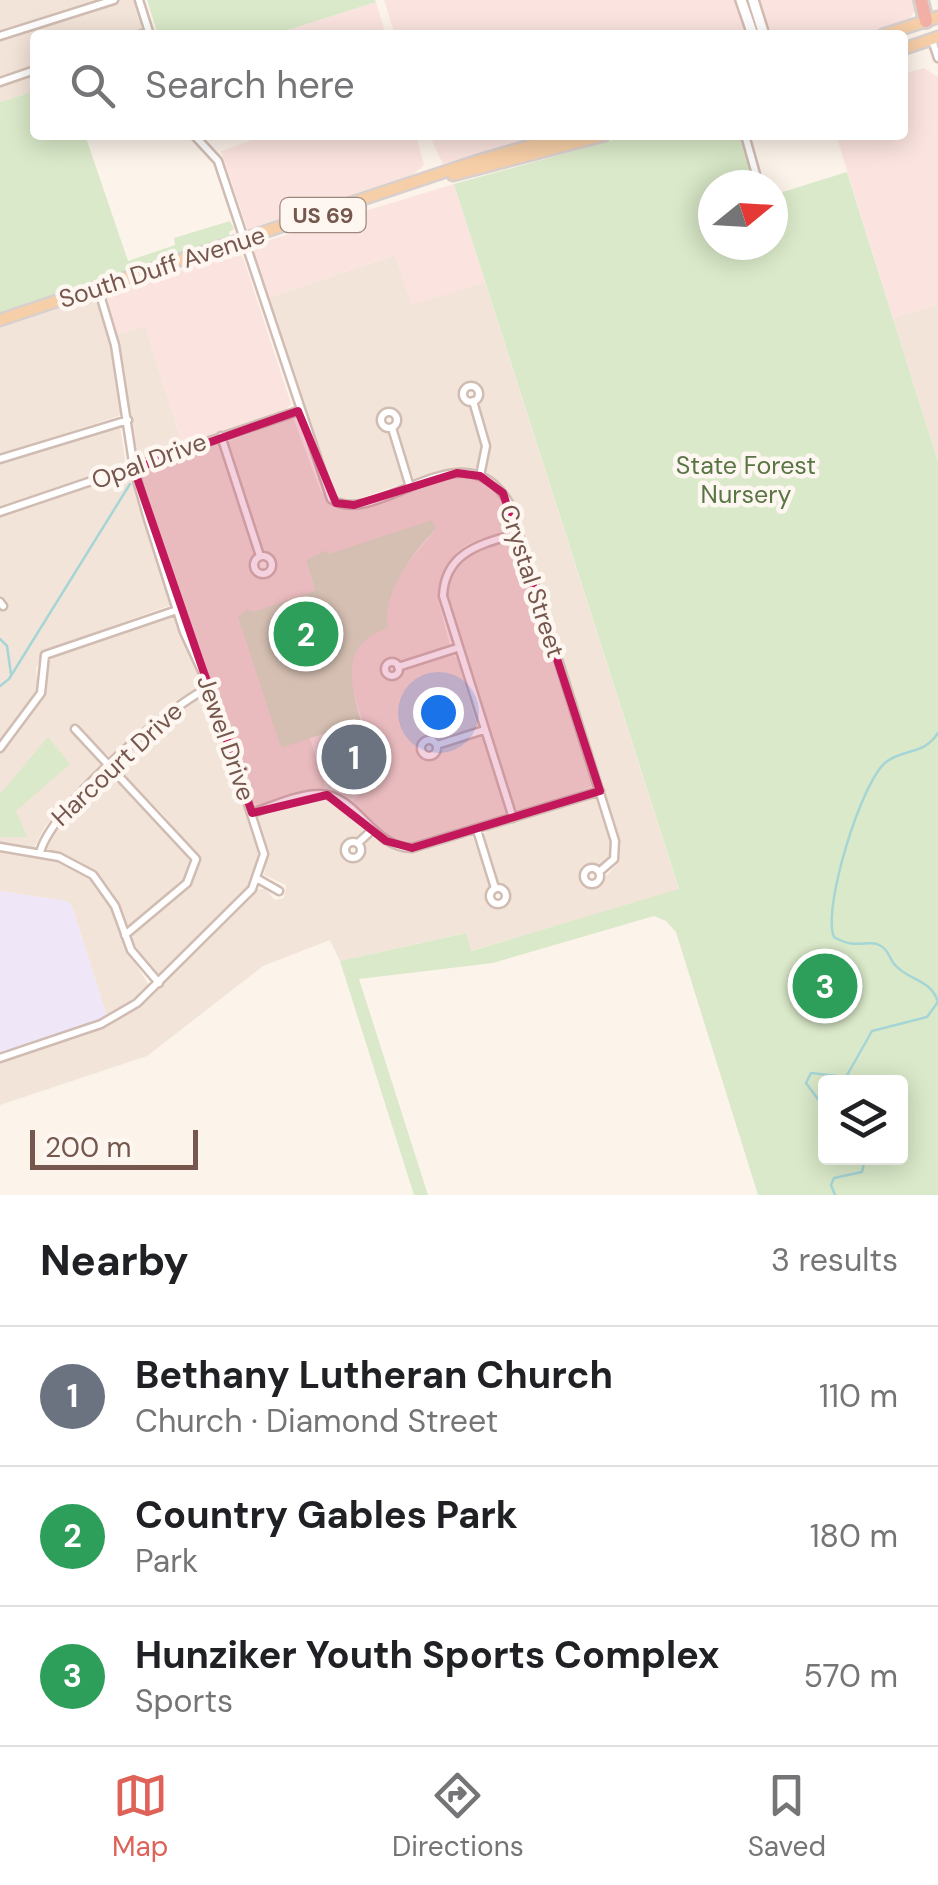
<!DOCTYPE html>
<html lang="en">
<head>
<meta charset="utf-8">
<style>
	:root { --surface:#fff; --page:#f2f2f2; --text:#202124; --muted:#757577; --line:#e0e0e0; --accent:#de6257 }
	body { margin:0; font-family:"DM Sans",sans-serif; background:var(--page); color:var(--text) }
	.controls { position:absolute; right:30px; bottom:30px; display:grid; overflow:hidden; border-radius:10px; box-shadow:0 5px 25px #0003 }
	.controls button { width:90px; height:90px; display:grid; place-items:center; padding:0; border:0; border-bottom:2px solid var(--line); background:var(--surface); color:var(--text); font:50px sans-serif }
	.compass { position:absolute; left:698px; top:170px; width:90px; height:90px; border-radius:50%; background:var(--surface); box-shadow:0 5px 25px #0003; rotate:72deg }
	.scale { position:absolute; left:30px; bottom:25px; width:168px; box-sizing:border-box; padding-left:10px; border:5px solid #76574e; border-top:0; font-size:28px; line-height:35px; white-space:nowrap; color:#76574e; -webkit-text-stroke:8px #fef7f1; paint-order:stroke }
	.you { position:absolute; left:438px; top:712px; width:35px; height:35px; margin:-25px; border:8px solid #fff; border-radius:50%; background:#1a73e8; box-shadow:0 0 0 15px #1a73e833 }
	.badge { display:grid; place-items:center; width:65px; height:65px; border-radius:50%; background:var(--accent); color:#fff; font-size:32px; font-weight:700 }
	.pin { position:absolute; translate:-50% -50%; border:5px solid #fff; box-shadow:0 2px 10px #0006 }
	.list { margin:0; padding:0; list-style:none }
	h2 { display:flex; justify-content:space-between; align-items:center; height:130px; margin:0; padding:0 40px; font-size:42px }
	h2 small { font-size:32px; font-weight:400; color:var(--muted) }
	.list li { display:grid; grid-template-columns:65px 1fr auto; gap:30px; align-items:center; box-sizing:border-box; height:140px; padding:0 40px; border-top:2px solid var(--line) }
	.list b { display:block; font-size:38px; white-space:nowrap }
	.list p { margin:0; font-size:32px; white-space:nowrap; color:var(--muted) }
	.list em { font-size:32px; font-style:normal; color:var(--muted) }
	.icon { flex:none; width:55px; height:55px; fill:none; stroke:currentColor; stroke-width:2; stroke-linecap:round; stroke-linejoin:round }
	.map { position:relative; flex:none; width:938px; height:1195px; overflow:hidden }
	.search { position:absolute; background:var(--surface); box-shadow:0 5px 25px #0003; left:30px; right:30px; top:30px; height:110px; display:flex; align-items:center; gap:25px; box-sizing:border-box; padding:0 35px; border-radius:10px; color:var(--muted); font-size:38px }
	.sheet { height:550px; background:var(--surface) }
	nav { display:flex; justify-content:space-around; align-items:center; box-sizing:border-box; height:140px; border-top:2px solid var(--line); background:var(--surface); font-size:28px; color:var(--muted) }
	nav a { display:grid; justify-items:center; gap:5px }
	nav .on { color:var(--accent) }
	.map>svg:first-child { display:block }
	.residential { fill:#f3e4d9 }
	.commercial { fill:#fbe4df }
	.education { fill:#efe7f8 }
	.green { fill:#dae9c9; fill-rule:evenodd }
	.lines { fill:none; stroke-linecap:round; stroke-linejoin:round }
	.stream { stroke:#a6d5d6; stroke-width:2.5 }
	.street-casing { stroke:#d0bcb2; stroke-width:11 }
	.secondary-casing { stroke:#d3bbb0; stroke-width:14 }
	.primary-casing { stroke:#d9d0cd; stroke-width:15 }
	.highway-casing { stroke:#d9d0cd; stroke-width:18 }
	.street { stroke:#fff; stroke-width:6 }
	.secondary { stroke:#fff; stroke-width:9 }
	.primary { stroke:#f6cea7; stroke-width:10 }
	.highway { stroke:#f2afa5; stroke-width:12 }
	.marked { fill:#c2185b; fill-opacity:0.2; stroke:#c2185b; stroke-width:8; stroke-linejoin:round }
	.labels { text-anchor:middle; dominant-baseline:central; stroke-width:9; stroke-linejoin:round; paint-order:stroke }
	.shield { fill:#fef7f1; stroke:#9f877f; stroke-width:2.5 }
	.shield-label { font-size:22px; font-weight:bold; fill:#76574e }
	.street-label { font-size:25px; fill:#76574e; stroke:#fef7f1 }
	.park-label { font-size:25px; fill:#597544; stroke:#fef7f1 }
</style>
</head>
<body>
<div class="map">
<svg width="938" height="1195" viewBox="0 0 938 1195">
	<rect width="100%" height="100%" fill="#fcf3ea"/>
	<path class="residential" d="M0,0h134l11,35h-110v56l-35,11z
		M395,255l17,49 73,-22 194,608 -209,61 -5,-18 -125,28 -10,-21 -67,26 -116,90 -147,49v-43l122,-45 35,-27 99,-101h9l10,11 9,-2 2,-13 -22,-10 3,-16 -9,-41 3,-5 50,-15 22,3 31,26 -5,11 -17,7 1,10 8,6 12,-5 2,-15 6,-4 22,12 18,3 61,-16 19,50 -4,13 10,9 9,-3 4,-10 -13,-13 -14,-45 4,-7 108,-33 18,55 -11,14 -20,3v14l15,3 20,-22 3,-20 -104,-332 -9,-20 -21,-20 4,-28 -11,-37 1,-19 -10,-6 -11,10 13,17 10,32 -4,27 -64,11 -17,-46 2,-18 -11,-7 -11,14 13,14 14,47 -54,19 -18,-8 -65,-196z
		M95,297l17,52 10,66 -122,39v-128z
		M938,304v158l-45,-144z
		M145,326l38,120 -43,15 -5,-3 -19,-123z
		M293,417l28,75 18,16 14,1 104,-32 27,4 20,21 7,26 -43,16 -11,8 -15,22 -3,29 11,43 -46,16 -17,-2 -6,9 11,11 14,-13 44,-14 7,5 20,68 -36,14 -14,-3 -10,12 6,9 11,1 9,-12 39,-10 25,73 -3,7 -95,28 -24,-8 -35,-33 29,-29 -37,-120 39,-60 55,-66 -108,25 -2,-4 -20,10 9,31 -35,156 30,-9 16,53 -22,1 -45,15 -7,-5 -39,-120 -24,-50 -51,-159 81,-30 35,107 -2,18 7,8 10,-2 4,-14 -11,-10 -35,-108z
		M120,425l6,41 -126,42v-46z
		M124,475l8,5 39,125 -126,45 -9,18 2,23 -38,51v-135l3,3 4,-3 -7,-11v-80z
		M509,539l9,5 75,242 -72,26 -7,-5 -67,-213 6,-26 8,-9z
		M169,617l8,2 25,57 -1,10 -36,21 -53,52 -35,-32 -4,4 28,30 1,9 -57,56 -11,22 -34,-4v-91l45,-61 2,-33z
		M203,694l8,5 47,146v23l-11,21 -88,87 -14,-12 -14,-27 63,-57 5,-21 -37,-46 -40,-38 -3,-11 45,-46z
		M113,774l81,90 -4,11 -45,45 -15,9 -17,-36 -18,-22 -19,-11 -28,-8 -5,-6 8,-17 56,-54z
		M0,851l63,11 28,16 16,20 17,46 26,43 -43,30 -35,-111 -6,-5 -66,-10z"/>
	<path class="commercial" d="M384,0h355l11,35h-355z
		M756,0h161v6l-8,14 -46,15h-96z
		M376,2l10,33h-114z
		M924,68l14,9v227l-45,14 -57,-183h67v-61z
		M266,135h150l8,30 -12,11 -164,55 -27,-80z
		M429,135h121l-107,29z
		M454,184l31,98 -73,23 -17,-50 -128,43 -15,-46 4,-8z
		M237,251l6,6 48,147 -4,5 -104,37 -38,-120 -29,9 -10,-41z"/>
	<path class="education" d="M0,891l66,10 6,5 35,111 -107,36z"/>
	<path class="green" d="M147,0h228l1,2 -104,33h-114z
		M35,91v44h50l43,126 47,-16 -1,-7 56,-17 4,8 -5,3 1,5 -230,76v-211z
		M632,135h110l14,50h-43v60h60v-50l74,-23 91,290v733h-180l-82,-263 -10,-11 -12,-5 -161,47 -134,16 69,216h-14l-74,-234 126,-28 5,18 208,-62 -225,-705zM826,1082h74v76h-74z
		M432,520l4,9c-23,23 -55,66 -48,99 -48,15 -38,55 -27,93l-80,27 -43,-131 9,-8 6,3 62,-21 -9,-31 20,-10 3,4z
		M48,737l22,27 -54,47 11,26h-27v-43z"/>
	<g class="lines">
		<path class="stream" d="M0,639l7,7 4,28
			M0,686l9,-7 121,-195
			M826,1110l-20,-27 5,-10 35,4 26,-46 55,-14 11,-15c-7,-23 -29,-21 -43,-37 -6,-6 -6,-15 -14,-19 -13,-8 -24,5 -47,-9 -12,-28 27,-155 52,-175 18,-14 37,-6 52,-29
			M835,1195l-4,-10 3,-7 28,-6 3,-14"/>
		<g class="street-casing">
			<path id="street" d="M139,0l11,35
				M139,35l10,-3
				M0,36l114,-36
				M932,40l6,18
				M0,82l35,-12
				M194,135l24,26 113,338c46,31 132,-76 178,4l106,338 -1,18 -15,13
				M745,135l14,50
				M463 394a8 8 0 1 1 16 0a8 8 0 1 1-16 0Z
				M473,401l13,45 -6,30
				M381 420a8 8 0 1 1 16 0a8 8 0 1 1-16 0Z
				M392,428l18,59
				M221,436l39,120
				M0,459l128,-39
				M0,512l298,-101
				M254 565a9 9 0 1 1 18 0a9 9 0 1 1-18 0Z
				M0,602l3,4
				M385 669a7 7 0 1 1 14 0a7 7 0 1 1-14 0Z
				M398,667l59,-19
				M75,729l121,130 -9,24 -62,52
				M421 748a8 8 0 1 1 16 0a8 8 0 1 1-16 0Z
				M437,745l47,-15
				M0,748l41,-55 4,-38 132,-45
				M252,813c21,-7 46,-19 68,-19 38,1 52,54 92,54l188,-57
				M513,818l-70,-222c2,-45 39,-52 75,-63
				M477,830l18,58
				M345 850a8 8 0 1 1 16 0a8 8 0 1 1-16 0Z
				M358,843l14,-13
				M0,847l59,10 34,18 22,31 16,44 28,33
				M40,853c9,-43 128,-147 170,-166
				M584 876a8 8 0 1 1 16 0a8 8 0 1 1-16 0Z
				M258,879l21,12
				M490 896a8 8 0 1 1 16 0a8 8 0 1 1-16 0Z
				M0,1058l101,-34 36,-21 115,-114 12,-35 -51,-159 -29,-63 -37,-116 -13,-47 -19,-124 -17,-57"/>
		</g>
		<g class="secondary-casing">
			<path id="secondary" d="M741,0l12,35
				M753,0l11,35"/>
		</g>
		<g class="primary-casing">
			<path id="primary" d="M883,35l55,-18
				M903,49l35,-12
				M453,175l152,-40
				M0,320l474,-158 93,-27"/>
		</g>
		<g class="highway-casing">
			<path id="highway" d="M921,0l5,21"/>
		</g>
		<use href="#street" class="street"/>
		<use href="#secondary" class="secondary"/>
		<use href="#primary" class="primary"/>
		<use href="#highway" class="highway"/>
	</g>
	<path class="marked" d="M298,411l38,92 18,2 103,-32 23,3 23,17 97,298 -188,57 -26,-7 -59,-46 -75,18 -118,-344z"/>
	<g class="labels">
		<rect class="shield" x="280.5" y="198" width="85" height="34" rx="8"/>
		<g class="shield-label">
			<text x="323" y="215">US 69</text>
		</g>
		<g class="street-label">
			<text transform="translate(162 267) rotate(-18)">South Duff Avenue</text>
			<text transform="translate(149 461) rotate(-20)">Opal Drive</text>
			<text transform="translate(532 581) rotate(72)">Crystal Street</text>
			<text transform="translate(226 738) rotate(71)">Jewel Drive</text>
			<text transform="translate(117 764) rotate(-43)">Harcourt Drive</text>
		</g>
		<g class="park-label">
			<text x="746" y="465">State Forest<tspan x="746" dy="29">Nursery</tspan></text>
		</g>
	</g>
</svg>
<div class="controls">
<button><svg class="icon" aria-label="layers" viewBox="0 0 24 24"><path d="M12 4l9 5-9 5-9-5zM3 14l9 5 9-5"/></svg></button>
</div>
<svg class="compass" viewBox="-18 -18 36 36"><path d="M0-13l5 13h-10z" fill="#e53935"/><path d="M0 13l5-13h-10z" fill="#757577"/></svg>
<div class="scale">200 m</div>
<div class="you"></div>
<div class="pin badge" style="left:354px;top:757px;background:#6b7280">1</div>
<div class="pin badge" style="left:306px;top:634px;background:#2e9e5b">2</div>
<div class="pin badge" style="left:825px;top:986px;background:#2e9e5b">3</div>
<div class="search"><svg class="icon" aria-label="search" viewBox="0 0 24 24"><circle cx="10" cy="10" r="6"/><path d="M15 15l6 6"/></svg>Search here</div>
</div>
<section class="sheet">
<h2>Nearby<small>3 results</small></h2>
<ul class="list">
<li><span class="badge" style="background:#6b7280">1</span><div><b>Bethany Lutheran Church</b><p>Church · Diamond Street</p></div><em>110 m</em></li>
<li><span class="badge" style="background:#2e9e5b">2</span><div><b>Country Gables Park</b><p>Park</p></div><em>180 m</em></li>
<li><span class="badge" style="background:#2e9e5b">3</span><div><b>Hunziker Youth Sports Complex</b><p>Sports</p></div><em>570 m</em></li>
</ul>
</section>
<nav>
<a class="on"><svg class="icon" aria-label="map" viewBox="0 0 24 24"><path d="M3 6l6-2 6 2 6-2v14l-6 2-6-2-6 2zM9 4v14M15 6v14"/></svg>Map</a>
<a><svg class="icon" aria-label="directions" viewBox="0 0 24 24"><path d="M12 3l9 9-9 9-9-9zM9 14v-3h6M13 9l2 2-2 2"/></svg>Directions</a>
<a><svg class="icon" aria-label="saved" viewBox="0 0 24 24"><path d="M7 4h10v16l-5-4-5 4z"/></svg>Saved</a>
</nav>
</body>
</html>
